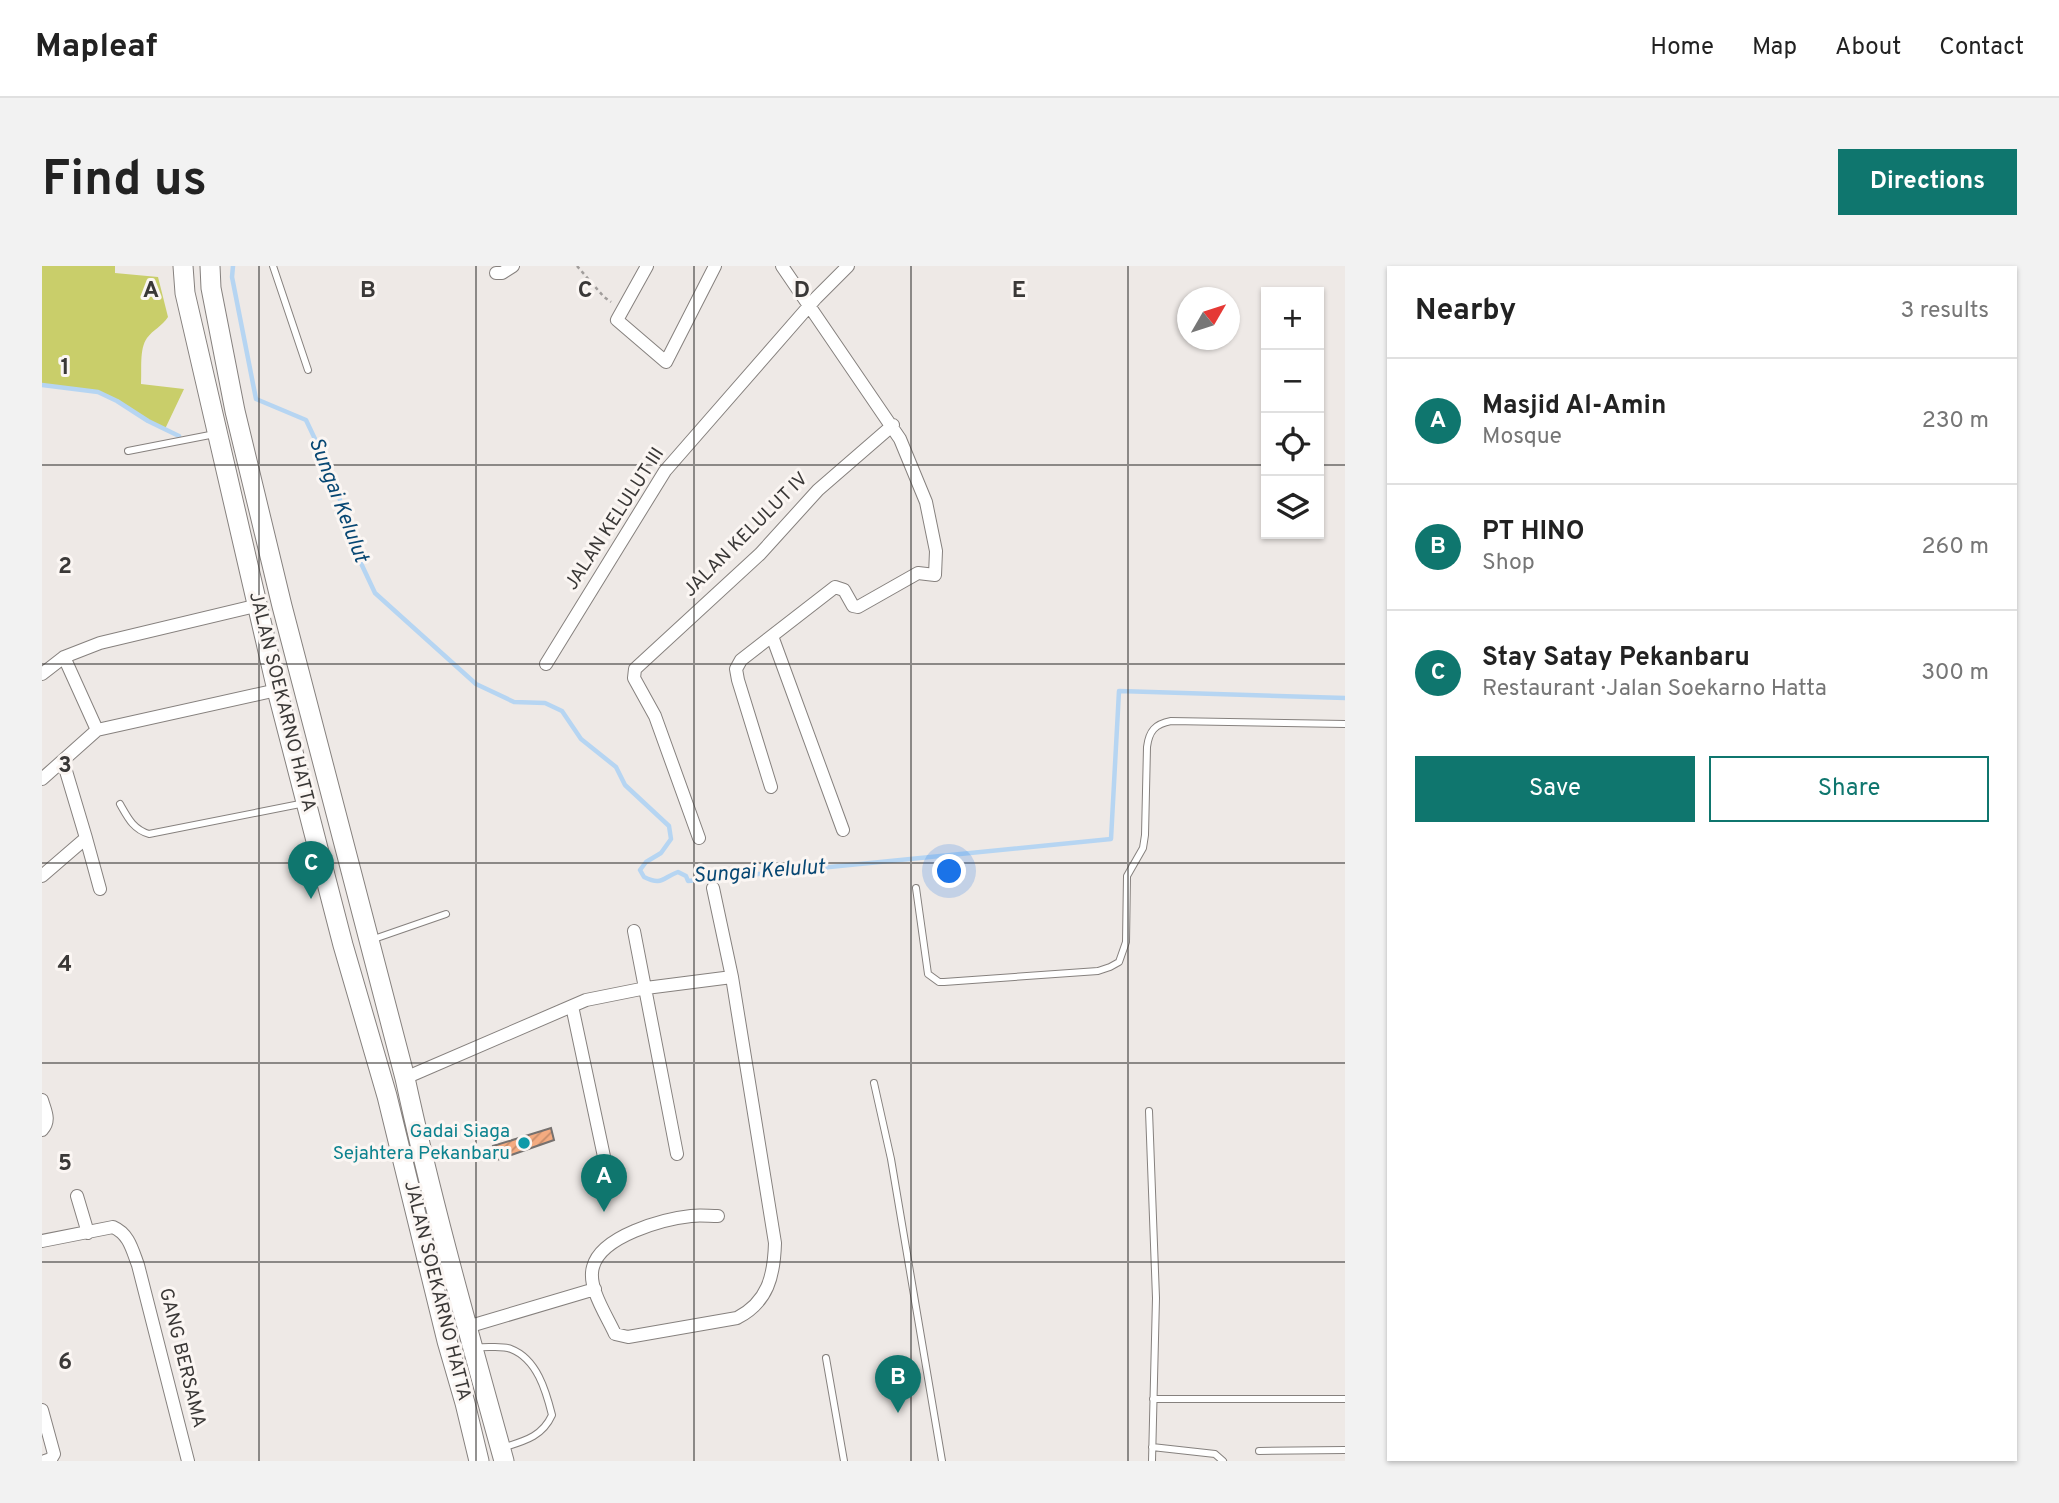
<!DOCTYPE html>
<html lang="en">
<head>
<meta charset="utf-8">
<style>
	:root { --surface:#fff; --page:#f2f2f2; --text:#222; --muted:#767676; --line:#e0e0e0; --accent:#0f766e }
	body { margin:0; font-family:Overpass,sans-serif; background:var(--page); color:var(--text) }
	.controls { position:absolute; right:21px; top:21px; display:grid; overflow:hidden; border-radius:0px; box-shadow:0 2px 5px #0004 }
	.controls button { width:63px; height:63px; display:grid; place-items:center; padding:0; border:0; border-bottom:2px solid var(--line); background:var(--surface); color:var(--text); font:35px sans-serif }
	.compass { position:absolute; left:1135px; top:21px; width:63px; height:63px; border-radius:50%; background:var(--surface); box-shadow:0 2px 5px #0004; rotate:51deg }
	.you { position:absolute; left:908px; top:606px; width:24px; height:24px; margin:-18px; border:5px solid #fff; border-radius:50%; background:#1a73e8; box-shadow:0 0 0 10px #1a73e833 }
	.badge { display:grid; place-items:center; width:46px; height:46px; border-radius:50%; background:var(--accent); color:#fff; font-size:23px; font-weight:700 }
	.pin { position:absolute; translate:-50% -58px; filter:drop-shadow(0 2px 4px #0008) }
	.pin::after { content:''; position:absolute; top:37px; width:24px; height:21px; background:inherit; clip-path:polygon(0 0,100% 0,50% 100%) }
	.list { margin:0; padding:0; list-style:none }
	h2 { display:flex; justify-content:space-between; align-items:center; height:91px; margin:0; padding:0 28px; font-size:30px }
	h2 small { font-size:23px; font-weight:400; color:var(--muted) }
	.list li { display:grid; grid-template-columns:46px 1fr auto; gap:21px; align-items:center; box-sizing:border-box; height:126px; padding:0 28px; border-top:2px solid var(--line) }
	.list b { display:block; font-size:26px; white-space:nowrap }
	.list p { margin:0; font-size:23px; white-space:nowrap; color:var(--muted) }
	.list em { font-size:23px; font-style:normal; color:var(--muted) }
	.actions { display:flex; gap:14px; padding:21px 28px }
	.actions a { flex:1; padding:16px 0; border:2px solid var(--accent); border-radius:0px; text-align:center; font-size:24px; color:var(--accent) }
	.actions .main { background:var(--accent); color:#fff }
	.icon { flex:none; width:38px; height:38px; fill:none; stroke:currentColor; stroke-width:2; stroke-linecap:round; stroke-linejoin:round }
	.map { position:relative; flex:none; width:1303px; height:1195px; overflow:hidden; border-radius:0px }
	header { display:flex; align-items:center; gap:42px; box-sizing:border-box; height:98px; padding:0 35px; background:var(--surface); border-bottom:2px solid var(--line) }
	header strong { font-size:33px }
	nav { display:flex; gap:38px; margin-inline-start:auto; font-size:24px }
	.intro { display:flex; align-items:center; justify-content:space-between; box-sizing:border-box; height:168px; padding:0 42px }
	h1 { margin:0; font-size:49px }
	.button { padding:18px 32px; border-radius:0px; background:var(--accent); color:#fff; font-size:24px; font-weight:700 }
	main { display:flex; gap:42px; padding:0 42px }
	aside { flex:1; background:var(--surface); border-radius:0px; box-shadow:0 2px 5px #0004 }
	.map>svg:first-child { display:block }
	.grass { fill:#c9ce6a }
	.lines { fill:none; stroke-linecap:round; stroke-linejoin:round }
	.stream { stroke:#b6d5f2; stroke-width:4.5 }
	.building { fill:url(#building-hatch); stroke:#76716f; stroke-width:2 }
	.lane-casing { stroke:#86817e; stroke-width:8 }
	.street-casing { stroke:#86817e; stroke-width:14 }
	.primary-casing { stroke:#86817e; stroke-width:21 }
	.path { stroke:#a19d9b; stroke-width:2.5; stroke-dasharray:3.5 3.5; stroke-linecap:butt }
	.lane { stroke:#fff; stroke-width:6 }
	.street { stroke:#fff; stroke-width:12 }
	.primary { stroke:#fff; stroke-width:19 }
	.grid { fill:none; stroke:#3a3837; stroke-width:2; stroke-opacity:0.55 }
	.culture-dot { fill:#0f9aa8; stroke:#fbf6f3; stroke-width:2.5 }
	.labels { text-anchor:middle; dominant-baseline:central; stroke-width:6; stroke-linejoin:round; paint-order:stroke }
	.street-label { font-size:19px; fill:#3a3837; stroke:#fbf6f3 }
	.culture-label { font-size:19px; fill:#0d838f; stroke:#fbf6f3; text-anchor:end }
	.water-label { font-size:21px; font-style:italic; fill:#074773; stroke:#fbf6f3 }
	.grid-label { font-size:23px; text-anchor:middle; font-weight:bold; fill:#3a3837; stroke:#fbf6f3; stroke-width:6; stroke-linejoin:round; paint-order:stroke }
</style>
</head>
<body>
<header>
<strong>Mapleaf</strong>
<nav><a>Home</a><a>Map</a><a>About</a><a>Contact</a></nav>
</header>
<div class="intro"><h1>Find us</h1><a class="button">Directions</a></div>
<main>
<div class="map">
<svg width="1303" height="1195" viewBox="0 0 1303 1195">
	<defs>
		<pattern id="building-hatch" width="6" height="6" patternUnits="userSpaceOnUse" patternTransform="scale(1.75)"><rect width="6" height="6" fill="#f4ab80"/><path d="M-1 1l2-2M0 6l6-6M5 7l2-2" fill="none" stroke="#c78c6a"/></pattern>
	</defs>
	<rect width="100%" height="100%" fill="#eee9e6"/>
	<path class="grass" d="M0,0h73v7l43,4 10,40c-6,9 -15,13 -21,21 -8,11 -5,32 -6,46l43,5 -19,40 -67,-37 -56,-7z"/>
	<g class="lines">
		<path class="stream" d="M191,0l-1,11 24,122 50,21 26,55 27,84 16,34 101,91 38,18 31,1 17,8 19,28 35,28 9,18 44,41 2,13 -10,14 -15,9 -6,8 4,7c18,9 18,1 34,-5l8,4 2,5 423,-42 8,-148 226,7
			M0,119l56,7 19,9 31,20 31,15"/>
	</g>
	<path class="building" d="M509,862l3,12 -57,20 -4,-14z"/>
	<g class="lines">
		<g class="lane-casing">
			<path id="lane" d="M231,0l35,104
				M86,185l87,-17
				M78,538c8,14 13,25 29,30l156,-31
				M874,622l12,86 11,8h5l154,-11 12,-4 9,-5 7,-20 1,-66 16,-28 2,-13 2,-88c2,-16 8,-23 24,-26l174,3
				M329,674l75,-26
				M832,817l17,76 51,302
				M1107,845l7,187 -4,163
				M435,1081c10,1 25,-2 34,2 26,10 35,42 41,66 -10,22 -28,26 -50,33
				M784,1092l18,103
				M1111,1133h192
				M1110,1181l63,7 8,7
				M1217,1185l86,-1"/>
		</g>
		<g class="street-casing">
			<path id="street" d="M605,0l-30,54 49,42 49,-96
				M454,7h6l11,-7
				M730,370l71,194
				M22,391l33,73
				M504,398l119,-193 151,-173 32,-32
				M0,408l22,-17 36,-14 159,-38
				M0,513l55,-49 180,-40
				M729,521l-33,-107 -2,-11 5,-9 94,-73 9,3 9,16 5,1 60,-34 17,2 1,-24 -10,-49 -26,-63 -118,-173
				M44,572l14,51
				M657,572l-44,-122 -21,-38 1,-9 125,-115 58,-64 75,-65
				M0,610l44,-38 -23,-77
				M671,622l19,89 43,266c-1,33 -7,59 -38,75l-109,19 -13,-3c-8,-18 -28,-47 -22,-67 8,-31 70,-48 98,-51 8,-1 18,0 27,0
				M592,665l43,223
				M530,740l34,160
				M363,812l181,-78 60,-12 86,-11
				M0,834c3,11 9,20 0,30
				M35,930l11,37
				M0,975l71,-14c16,7 19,22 25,38l50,196
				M425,1061l128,-38
				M0,1144l12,44 -3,5 -6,2"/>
		</g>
		<g class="primary-casing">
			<path id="primary" d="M141,0l2,27 92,397 66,255 44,151 60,245 18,62 14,58
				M168,0l1,22 24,123 47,195 123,472c28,129 64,256 99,383"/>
		</g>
		<path class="path" d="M535,0l27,31 7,5"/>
		<use href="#lane" class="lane"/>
		<use href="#street" class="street"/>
		<use href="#primary" class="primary"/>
	</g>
	<path class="grid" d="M217,0v1195M434,0v1195M652,0v1195M869,0v1195M1086,0v1195M0,199h1224M1277,199h26M0,398h1303M0,597h1303M0,797h1303M0,996h1303"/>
	<circle class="culture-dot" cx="482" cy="877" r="7"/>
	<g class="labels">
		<g class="street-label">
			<text transform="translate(573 253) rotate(-57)">JALAN KELULUT III</text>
			<text transform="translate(704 269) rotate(-45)">JALAN KELULUT IV</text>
			<text transform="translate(240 436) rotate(76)">JALAN SOEKARNO HATTA</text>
			<text transform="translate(395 1025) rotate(76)">JALAN SOEKARNO HATTA</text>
			<text transform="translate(140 1092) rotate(76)">GANG BERSAMA</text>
		</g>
		<g class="culture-label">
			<text x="468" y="866">Gadai Siaga<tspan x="468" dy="22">Sejahtera Pekanbaru</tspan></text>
		</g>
		<g class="water-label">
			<text transform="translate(296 234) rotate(69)">Sungai Kelulut</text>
			<text transform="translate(717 606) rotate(-4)">Sungai Kelulut</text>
		</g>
	</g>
	<g class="grid-label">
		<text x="109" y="31">A</text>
		<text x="326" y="31">B</text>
		<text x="543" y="31">C</text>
		<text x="760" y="31">D</text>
		<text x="977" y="31">E</text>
		<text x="23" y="108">1</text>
		<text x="23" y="307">2</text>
		<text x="23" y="506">3</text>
		<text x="23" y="705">4</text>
		<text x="23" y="904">5</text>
		<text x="23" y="1103">6</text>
	</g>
</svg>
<div class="controls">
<button>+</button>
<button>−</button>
<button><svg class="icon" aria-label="locate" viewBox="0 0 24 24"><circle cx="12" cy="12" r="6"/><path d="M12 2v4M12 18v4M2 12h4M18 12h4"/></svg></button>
<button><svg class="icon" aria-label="layers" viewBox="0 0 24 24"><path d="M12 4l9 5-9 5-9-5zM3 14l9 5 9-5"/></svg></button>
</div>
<svg class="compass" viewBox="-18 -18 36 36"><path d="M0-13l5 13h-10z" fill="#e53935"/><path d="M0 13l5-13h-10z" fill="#767676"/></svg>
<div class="you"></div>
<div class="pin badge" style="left:562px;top:946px">A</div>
<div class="pin badge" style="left:856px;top:1147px">B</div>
<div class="pin badge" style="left:269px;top:633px">C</div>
</div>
<aside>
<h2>Nearby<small>3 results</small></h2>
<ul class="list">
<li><span class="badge">A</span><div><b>Masjid Al-Amin</b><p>Mosque</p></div><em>230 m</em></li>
<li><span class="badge">B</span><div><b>PT HINO</b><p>Shop</p></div><em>260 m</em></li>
<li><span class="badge">C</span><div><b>Stay Satay Pekanbaru</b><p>Restaurant · Jalan Soekarno Hatta</p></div><em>300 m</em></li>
</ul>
<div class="actions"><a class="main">Save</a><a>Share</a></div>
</aside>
</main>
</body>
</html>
